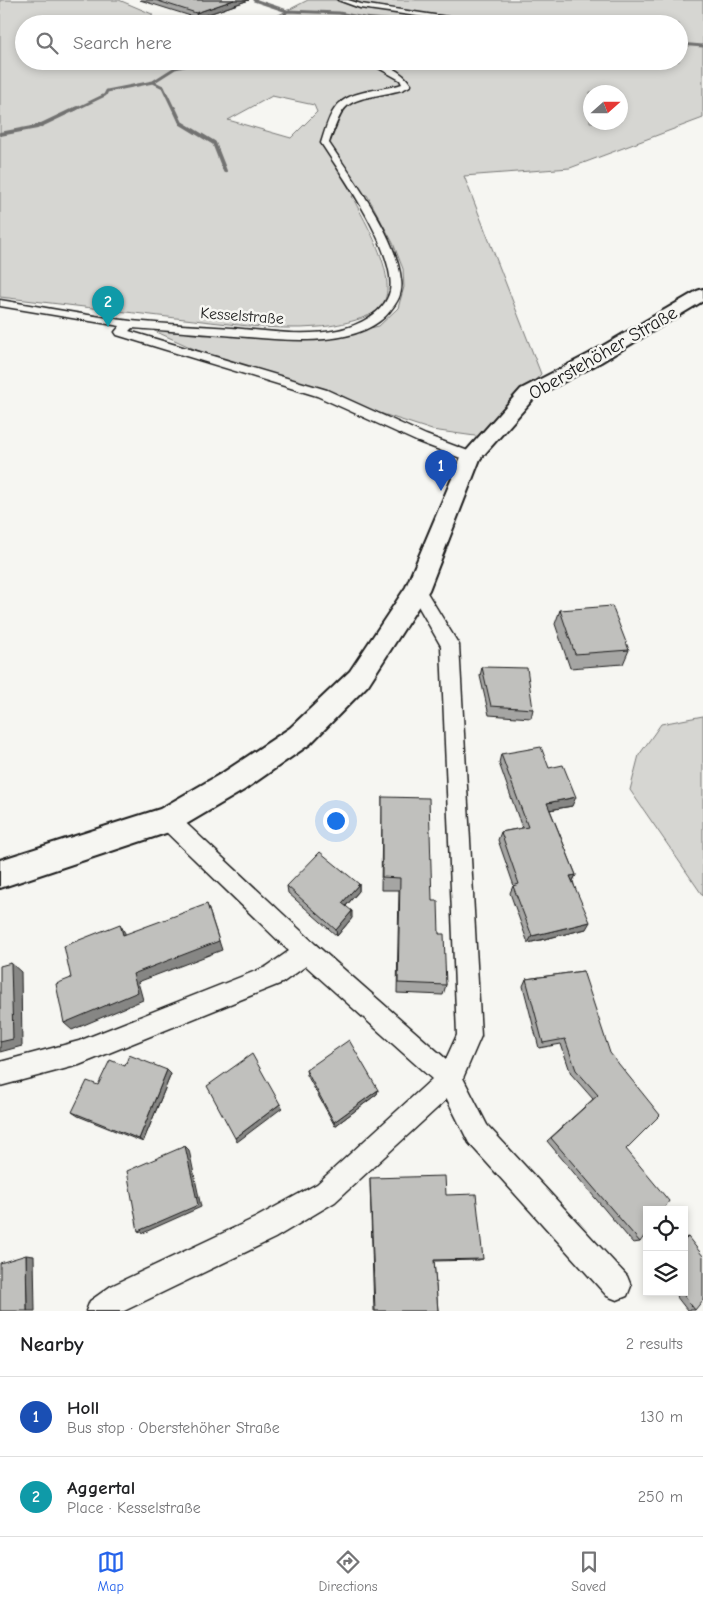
<!DOCTYPE html>
<html lang="en">
<head>
<meta charset="utf-8">
<style>
	:root { --surface:#fff; --page:#f2f2f2; --text:#202124; --muted:#757577; --line:#e0e0e0; --accent:#2563eb }
	body { margin:0; font-family:"Comic Neue",sans-serif; background:var(--page); color:var(--text) }
	.controls { position:absolute; right:15px; bottom:15px; display:grid; overflow:hidden; border-radius:0px; box-shadow:0 2px 8px #0003 }
	.controls button { width:45px; height:45px; display:grid; place-items:center; padding:0; border:0; border-bottom:1px solid var(--line); background:var(--surface); color:var(--text); font:25px sans-serif }
	.compass { position:absolute; left:583px; top:85px; width:45px; height:45px; border-radius:50%; background:var(--surface); box-shadow:0 2px 8px #0003; rotate:69deg }
	.you { position:absolute; left:335px; top:820px; width:18px; height:18px; margin:-12px; border:4px solid #fff; border-radius:50%; background:#1a73e8; box-shadow:0 0 0 8px #1a73e833 }
	.badge { display:grid; place-items:center; width:32px; height:32px; border-radius:50%; background:var(--accent); color:#fff; font-size:16px; font-weight:700 }
	.pin { position:absolute; translate:-50% -41px; filter:drop-shadow(0 1px 2px #0008) }
	.pin::after { content:''; position:absolute; top:26px; width:18px; height:15px; background:inherit; clip-path:polygon(0 0,100% 0,50% 100%) }
	.list { margin:0; padding:0; list-style:none }
	h2 { display:flex; justify-content:space-between; align-items:center; height:65px; margin:0; padding:0 20px; font-size:21px }
	h2 small { font-size:16px; font-weight:400; color:var(--muted) }
	.list li { display:grid; grid-template-columns:32px 1fr auto; gap:15px; align-items:center; box-sizing:border-box; height:80px; padding:0 20px; border-top:1px solid var(--line) }
	.list b { display:block; font-size:19px; white-space:nowrap }
	.list p { margin:0; font-size:16px; white-space:nowrap; color:var(--muted) }
	.list em { font-size:16px; font-style:normal; color:var(--muted) }
	.icon { flex:none; width:28px; height:28px; fill:none; stroke:currentColor; stroke-width:2; stroke-linecap:round; stroke-linejoin:round }
	.map { position:relative; flex:none; width:703px; height:1311px; overflow:hidden }
	.search { position:absolute; background:var(--surface); box-shadow:0 2px 8px #0003; left:15px; right:15px; top:15px; height:55px; display:flex; align-items:center; gap:12px; box-sizing:border-box; padding:0 18px; border-radius:28px; color:var(--muted); font-size:19px }
	.sheet { height:225px; background:var(--surface) }
	nav { display:flex; justify-content:space-around; align-items:center; box-sizing:border-box; height:70px; border-top:1px solid var(--line); background:var(--surface); font-size:14px; color:var(--muted) }
	nav a { display:grid; justify-items:center; gap:2px }
	nav .on { color:var(--accent) }
	.map>svg:first-child { display:block }
	.green { fill:#d6d6d2; stroke:#797977; fill-rule:evenodd }
	.lines { fill:none; stroke-linecap:round; stroke-linejoin:round }
	.stream-far1 { stroke:#727271; stroke-width:3 }
	.stream { stroke:#727271; stroke-width:4 }
	.street-casing { stroke:#1c1c1c; stroke-width:3 }
	.secondary-casing { stroke:#1c1c1c; stroke-width:4 }
	.street { fill:#f6f6f2; fill-rule:evenodd }
	.secondary { fill:#f6f6f2; fill-rule:evenodd }
	.wall { fill:#a5a5a3; stroke:#1c1c1c }
	.shaded-wall { fill:#868684; stroke:#1c1c1c }
	.building { fill:#c0c0bd; stroke:#1c1c1c }
	.labels { text-anchor:middle; dominant-baseline:central; stroke-width:5; stroke-linejoin:round; paint-order:stroke }
	.far-street-label { font-size:16px; fill:#1c1c1c; stroke:#f6f6f2 }
	.street-label { font-size:19px; fill:#1c1c1c; stroke:#f6f6f2 }
</style>
</head>
<body>
<div class="map">
<svg width="703" height="1311" viewBox="0 0 703 1311">
	<rect width="100%" height="100%" fill="#f6f6f2"/>
	<filter id="ink" filterUnits="userSpaceOnUse"><feTurbulence type="fractalNoise" baseFrequency=".02" numOctaves="2"/><feDisplacementMap in="SourceGraphic" scale="10" xChannelSelector="R" yChannelSelector="G"/><feConvolveMatrix kernelMatrix="1 2 1 2 8 2 1 2 1" color-interpolation-filters="sRGB"/></filter>
	<g filter="url(#ink)">
		<path class="green" d="M0,0h119l33,14 1,7c13,4 24,-1 36,3h-165v37h655v-37h-418l47,-24h395v118l-133,50 -106,8 77,198 -59,63 -50,-7 -209,-68 -75,-34 173,11 58,-13 19,-18 6,-21 -1,-18 -10,-26 -26,-48 -15,1c12,25 51,86 28,112 -10,11 -45,18 -61,19 -46,4 -97,-4 -143,-9 -58,-7 -117,-14 -176,-21zM590,92h30v30h-30zM272,96l42,9 3,7 -26,26 -63,-18z
			M703,716v180l-73,-106 9,-35 22,-31z"/>
		<g class="lines">
			<path class="stream-far1" d="M254,0l33,11 -4,6 12,1 2,6
				M287,11l52,2 25,5 64,6
				M679,44l24,2
				M153,82l10,5 11,23
				M74,110l31,-15 2,-4 46,-9 22,-14 31,-7"/>
			<path class="stream" d="M174,108l7,15 33,20 11,28
				M0,134l37,-7 40,-19"/>
			<g class="street-casing">
				<path id="street" d="M338,0h10l13,4 133,20h-20l-114,-16z
					M366,61c16,0 37,10 45,24 -6,5 -14,6 -22,8 -45,9 -44,7 -60,50 24,36 68,94 72,137 2,12 -3,22 -11,31 -33,42 -120,27 -167,24 -30,-2 -61,-5 -91,-7l-3,3 198,59 99,45 50,19 2,3 -2,3h-10l-50,-19 -99,-45 -200,-61 -2,-3 5,-6 -120,-20v-6c43,7 87,16 131,21 33,3 67,5 101,7 35,3 71,9 106,2 20,-4 47,-17 52,-39 7,-38 -48,-116 -69,-148 4,-12 7,-26 15,-36 15,-18 46,-16 66,-23l-2,-4z
					M417,584l6,2 36,59 22,391 -18,42 24,47 140,151 4,10 -4,10 -10,4 -10,-4 -138,-153 -22,-44 -112,103 -60,36 -151,73h-38l4,-10 21,-15 144,-68 62,-34 115,-105 -126,-113 -24,17 -203,82 -79,21v-24l79,-21 187,-74 23,-16 -128,-124 -3,-7 3,-7 7,-2 7,2 140,131 131,115 11,-24 -16,-389 -32,-56 2,-4z"/>
			</g>
			<g class="secondary-casing">
				<path id="secondary" d="M703,289v12l-102,61 -66,35 -55,62 -51,131 -61,95 -58,59 -66,46 -66,39 -178,59v-28l160,-51 64,-37 66,-44 60,-57 56,-84 55,-130 60,-68 68,-35 108,-63z"/>
			</g>
			<use href="#street" class="street"/>
			<use href="#secondary" class="secondary"/>
		</g>
		<path class="wall" d="M140,0h48l1,1 2,-1h58l-52,18z
			M560,610l69,40 -6,14 -53,4 -15,-44z
			M482,667l51,42 -2,9 -42,-3 -9,-39z
			M501,754l48,14 23,38 -22,4 26,65 -3,6 13,48 -58,14 -18,-50 3,-7h1l-16,-46 3,-8 21,-4 -23,-65z
			M382,797l50,104 7,33 7,51 -3,10 -46,-2 2,-103h-18l1,-79z
			M359,884v7l-13,15 6,12 -15,18 -49,-43 -1,-7z
			M583,971l43,178 14,93 -7,1 -86,-102 46,-42 -22,-25 -10,-30 -22,4 -16,-62 3,-7z
			M167,1070l4,4 -28,68 -65,-26 -6,-4 26,-27z
			M306,1070l72,20 -1,4 -42,32 -28,-51z
			M370,1178l76,17 37,64 -4,1 -45,1 4,50h-64l-4,-129z
			M688,1237l7,73h-8l-14,-18h11v-54z"/>
		<path class="shaded-wall" d="M234,0h15l-52,18 -1,-5z
			M576,797l-4,9 -29,5 4,-8z
			M576,875l-4,7 -2,-6z
			M359,884v7l-17,19v-7z
			M207,904l15,46 -84,32 5,18 -71,30 -8,-7 69,-49z
			M352,911v7l-15,18 -1,-6z
			M590,922l-4,7 -58,14 4,-7z
			M120,924l5,9 3,11 -5,-9z
			M11,963l10,9 1,74 -22,6v-10z
			M167,1070l4,4 -28,68 -4,-3z
			M378,1090l-1,4 -42,32 -1,-4z
			M280,1104l2,4 -45,34 -2,-4z
			M185,1146l4,4 12,57 -58,26 -5,-2z
			M26,1255l8,1 1,55h-8z"/>
		<path class="building" d="M155,0h33l1,1 2,-1h43l-38,13z
			M612,606l17,44 -54,4 -15,-44z
			M482,667l45,1 6,41 -42,-3z
			M541,747l8,21 14,-3 13,32 -29,6 29,72 -6,1 20,46 -58,14 -19,-50 6,-2 -18,-52 27,-5 -27,-73z
			M382,797l47,1 3,103h6l1,33h5l2,51 -48,-2 2,-105 -18,-1z
			M320,852l39,32 -17,19 10,8 -16,19 -49,-44z
			M207,904l12,37 -86,33 5,18 -74,31 -8,-39 15,-6 -7,-32 56,-22 3,11z
			M11,963l2,76 -13,3v-76z
			M583,971l27,82 50,62 -34,34 43,52 -6,9h-16v22l-7,10 -89,-104 47,-43 -22,-25 -11,-31 -22,4 -17,-64z
			M349,1040l29,50 -44,32 -28,-52z
			M252,1054l28,50 -45,34 -28,-52z
			M129,1055l38,15 -28,69 -67,-27 15,-31 11,4 12,-25 15,6z
			M185,1146l13,59 -60,26 -11,-60z
			M445,1176l1,19 30,-1 7,65 -49,1 4,51h-63l-5,-133z
			M688,1237l15,19v44l-8,10 -14,-18h3v-51z
			M26,1255l1,56h-27v-48z"/>
	</g>
	<g class="labels">
		<g class="far-street-label">
			<text transform="translate(242 316) rotate(4)">Kesselstraße</text>
		</g>
		<g class="street-label">
			<text transform="translate(603 353) rotate(-30)">Oberstehöher Straße</text>
		</g>
	</g>
</svg>
<div class="controls">
<button><svg class="icon" aria-label="locate" viewBox="0 0 24 24"><circle cx="12" cy="12" r="6"/><path d="M12 2v4M12 18v4M2 12h4M18 12h4"/></svg></button>
<button><svg class="icon" aria-label="layers" viewBox="0 0 24 24"><path d="M12 4l9 5-9 5-9-5zM3 14l9 5 9-5"/></svg></button>
</div>
<svg class="compass" viewBox="-18 -18 36 36"><path d="M0-13l5 13h-10z" fill="#e53935"/><path d="M0 13l5-13h-10z" fill="#757577"/></svg>
<div class="you"></div>
<div class="pin badge" style="left:441px;top:491px;background:#1a4fb4">1</div>
<div class="pin badge" style="left:108px;top:327px;background:#0f9aa8">2</div>
<div class="search"><svg class="icon" aria-label="search" viewBox="0 0 24 24"><circle cx="10" cy="10" r="6"/><path d="M15 15l6 6"/></svg>Search here</div>
</div>
<section class="sheet">
<h2>Nearby<small>2 results</small></h2>
<ul class="list">
<li><span class="badge" style="background:#1a4fb4">1</span><div><b>Holl</b><p>Bus stop · Oberstehöher Straße</p></div><em>130 m</em></li>
<li><span class="badge" style="background:#0f9aa8">2</span><div><b>Aggertal</b><p>Place · Kesselstraße</p></div><em>250 m</em></li>
</ul>
</section>
<nav>
<a class="on"><svg class="icon" aria-label="map" viewBox="0 0 24 24"><path d="M3 6l6-2 6 2 6-2v14l-6 2-6-2-6 2zM9 4v14M15 6v14"/></svg>Map</a>
<a><svg class="icon" aria-label="directions" viewBox="0 0 24 24"><path d="M12 3l9 9-9 9-9-9zM9 14v-3h6M13 9l2 2-2 2"/></svg>Directions</a>
<a><svg class="icon" aria-label="saved" viewBox="0 0 24 24"><path d="M7 4h10v16l-5-4-5 4z"/></svg>Saved</a>
</nav>
</body>
</html>
